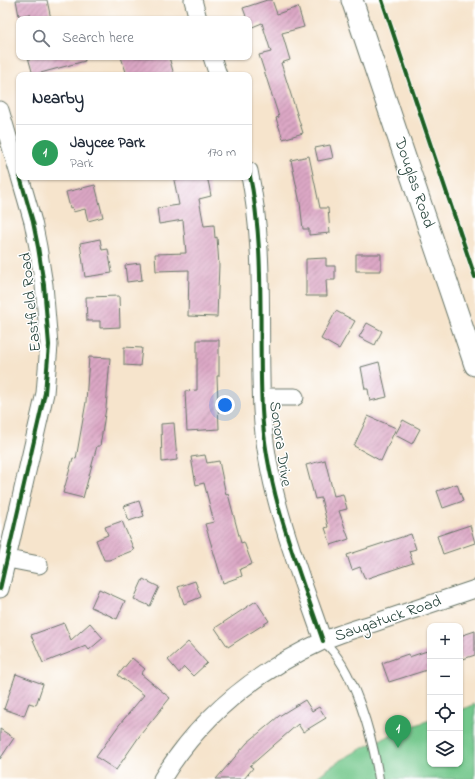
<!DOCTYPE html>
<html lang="en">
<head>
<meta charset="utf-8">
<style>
	:root { --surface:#fff; --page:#f6f6f7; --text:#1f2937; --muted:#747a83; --line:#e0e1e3; --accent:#1a73e8 }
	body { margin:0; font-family:"Indie Flower",sans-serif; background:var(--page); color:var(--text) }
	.controls { position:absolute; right:12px; bottom:12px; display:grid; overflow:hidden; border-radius:8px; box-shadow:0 1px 3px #0004 }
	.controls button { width:36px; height:36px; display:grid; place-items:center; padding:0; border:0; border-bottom:1px solid var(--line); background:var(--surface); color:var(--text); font:20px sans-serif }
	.you { position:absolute; left:225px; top:405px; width:14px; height:14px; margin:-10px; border:3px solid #fff; border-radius:50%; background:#1a73e8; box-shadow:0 0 0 6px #1a73e833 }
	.badge { display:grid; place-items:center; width:26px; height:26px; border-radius:50%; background:var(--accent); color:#fff; font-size:13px; font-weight:700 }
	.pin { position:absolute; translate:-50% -33px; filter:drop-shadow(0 1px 2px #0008) }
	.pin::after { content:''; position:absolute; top:21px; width:14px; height:12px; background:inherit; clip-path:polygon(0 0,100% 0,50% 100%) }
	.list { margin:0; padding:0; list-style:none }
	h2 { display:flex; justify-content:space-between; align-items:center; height:52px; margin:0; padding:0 16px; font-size:17px }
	h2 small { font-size:13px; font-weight:400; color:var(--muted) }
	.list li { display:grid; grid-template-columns:26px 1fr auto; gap:12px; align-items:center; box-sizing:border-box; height:56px; padding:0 16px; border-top:1px solid var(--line) }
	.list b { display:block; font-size:15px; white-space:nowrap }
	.list p { margin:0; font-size:13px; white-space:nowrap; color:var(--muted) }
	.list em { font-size:13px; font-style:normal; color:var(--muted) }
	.icon { flex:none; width:22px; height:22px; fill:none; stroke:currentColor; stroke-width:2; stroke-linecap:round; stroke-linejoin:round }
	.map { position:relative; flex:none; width:475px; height:779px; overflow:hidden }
	.search { position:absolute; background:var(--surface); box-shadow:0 1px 3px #0004; left:16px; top:16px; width:236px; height:44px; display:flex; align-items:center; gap:10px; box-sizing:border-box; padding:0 14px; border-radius:8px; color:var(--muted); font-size:15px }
	.panel { position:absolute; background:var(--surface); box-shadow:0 1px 3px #0004; left:16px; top:72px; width:236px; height:108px; border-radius:8px }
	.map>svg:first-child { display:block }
	.park { fill:#73c88c; stroke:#498260 }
	.building { fill:url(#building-hatch) }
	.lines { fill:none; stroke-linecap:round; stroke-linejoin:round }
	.service-casing { stroke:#6a7769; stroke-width:10 }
	.minor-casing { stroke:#6a7769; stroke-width:19 }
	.tertiary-casing { stroke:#6a7769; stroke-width:23 }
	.service { stroke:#fff; stroke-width:8 }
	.minor { stroke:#fff; stroke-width:17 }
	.tertiary { stroke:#fff; stroke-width:21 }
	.cycleway-casing { stroke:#fff; stroke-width:6 }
	.cycleway { stroke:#1b5e20; stroke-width:4 }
	.labels { text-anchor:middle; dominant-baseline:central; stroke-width:3; stroke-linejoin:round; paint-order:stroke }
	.street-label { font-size:16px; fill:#1f3d34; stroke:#fff }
</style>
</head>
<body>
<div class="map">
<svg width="475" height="779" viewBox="0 0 475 779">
	<defs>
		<pattern id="building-hatch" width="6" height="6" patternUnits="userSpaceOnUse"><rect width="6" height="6" fill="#dca7c5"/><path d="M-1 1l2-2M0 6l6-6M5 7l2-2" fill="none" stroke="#b289a1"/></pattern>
	</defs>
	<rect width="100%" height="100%" fill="#fff"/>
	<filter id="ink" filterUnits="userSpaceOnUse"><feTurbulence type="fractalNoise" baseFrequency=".025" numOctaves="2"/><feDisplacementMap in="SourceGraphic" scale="8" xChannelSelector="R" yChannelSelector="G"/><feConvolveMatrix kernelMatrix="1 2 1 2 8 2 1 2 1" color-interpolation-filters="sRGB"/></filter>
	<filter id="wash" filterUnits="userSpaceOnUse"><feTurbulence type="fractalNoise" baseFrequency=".012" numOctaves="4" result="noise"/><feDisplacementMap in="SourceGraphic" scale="16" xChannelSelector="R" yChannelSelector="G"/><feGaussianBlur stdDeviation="0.9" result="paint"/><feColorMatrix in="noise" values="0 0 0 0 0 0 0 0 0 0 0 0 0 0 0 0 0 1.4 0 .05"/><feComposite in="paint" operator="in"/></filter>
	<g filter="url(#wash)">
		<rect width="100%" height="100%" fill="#f6e4cc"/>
		<path class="park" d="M475,704v75h-160c28,-25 80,-47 115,-59v44h30v-54z"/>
		<g id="blocks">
			<path class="building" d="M16,0h31l4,19h-20l-1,-5 -11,2z
				M267,0h5l5,14 21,-7 6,20 -22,6 8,27 -9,3 22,70 -20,6 -7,-21 3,-1 -20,-62 12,-3 -9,-29 -12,5 -1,-9h-2l-4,-11z
				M28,57h56l1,4 -52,14z
				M121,57h48l5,18h-47z
				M330,145l3,13 -15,3 -3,-13z
				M309,156l11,52h8l2,25 -21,2v-6h-6l-3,-26 -9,-43z
				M189,177h18l2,8 2,11 -12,3 5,27 10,-1 1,13 2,-1 2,28 -2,52 -29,-1 1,-46 -33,1 -1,-17 31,-1 -3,-33 -24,4 -2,-16 22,-3 -5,-25z
				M95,185l8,32 -15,4 -3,-12 -12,3 -1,-5 -2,1 -4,-16z
				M100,239l2,11 6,-1 4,24 -27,4 -5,-34z
				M356,254h25v17h-25z
				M326,258v8h9v14h-9l1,16h-21v-37z
				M140,263l2,17 -15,2 -2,-17z
				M119,296l1,31 -20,1v-7h-13l-1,-24z
				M336,311l19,10 -16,28 -18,-10z
				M367,323l15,8 -7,14 -16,-8z
				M197,340h22v36h-2l2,53 -32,2 -2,-40 12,-1z
				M124,347l18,1 -2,18 -16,-1z
				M89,357l21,1 -4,50 -6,38h-3l-14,52 -20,-5 10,-35 3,1 10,-57z
				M379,362l8,35 -17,4 -2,-12h-3l-4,-22z
				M368,416l28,12 -15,33 -27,-15z
				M403,420l17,9 -8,15 -17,-9z
				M174,423l3,37 -15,2 -1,-38z
				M205,455l2,8 12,-2 7,34 2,-1 13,49 3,-1 8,22 -12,5 2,7 -19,7 -18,-59 9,-2 -10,-39 -8,2 -5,-28z
				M325,460l9,36 9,-2 4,15 -8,2 10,28 -18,6 -6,-17 3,-1 -7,-29 -6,1 -9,-34z
				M457,484l6,17 -20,7 -6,-17z
				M139,501l5,15 -15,5 -5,-15z
				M122,521l12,29 -25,10h-5l-8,-20 12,-5 -3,-8z
				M470,525l5,18 -32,11 -6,-18z
				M411,534l5,15 -7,2 4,12 -48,16 -5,-12 -8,3 -5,-15z
				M143,579l16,8 -9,19 -16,-7z
				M195,581l6,16 -17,7 -6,-17z
				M99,589l26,12 -8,18 -26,-12z
				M256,601l13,20 -41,26 -13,-19z
				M64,623l7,17 19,-17 13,15 -14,12 -3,-4 -43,17 -12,-28z
				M475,631v24l-15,5v-24z
				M188,642l19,21 -14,13 -9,-9 -5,6 -11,-13z
				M430,650v19l-41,13 -7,-19 26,-9 1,3z
				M132,658l13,11 -4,5 29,24 -29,36 -25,36 -20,-13 23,-32 25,-30 -26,-20z
				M16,674l27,10 -7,21 -7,-2 -5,13 -20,-7z
				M305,700l7,11 7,-4 7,11 -23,14 -5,-8 -48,42 3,2 -9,11h-28l31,-36 32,-27z
				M0,729l14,9 -14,21z"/>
		</g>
	</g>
	<g filter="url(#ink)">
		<use href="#blocks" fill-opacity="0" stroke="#6a7769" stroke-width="1"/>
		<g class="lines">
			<g class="service-casing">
				<path id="service" d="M323,641c31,26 50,98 56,138"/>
			</g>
			<g class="minor-casing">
				<path id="minor" d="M193,0l5,19
					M212,57l6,18
					M0,110l19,64
					M249,171c17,79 9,159 13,239 4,80 35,155 61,231
					M262,397h33
					M8,559l31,6
					M0,589l45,-196 4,-48 -5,-60 -6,-38 -5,-25 -13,-45
					M162,779c38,-62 95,-108 161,-138 17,-8 36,-13 54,-19 33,-11 65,-22 98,-33"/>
			</g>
			<g class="tertiary-casing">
				<path id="tertiary" d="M352,0l123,365"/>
			</g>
			<use href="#service" class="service"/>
			<use href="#minor" class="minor"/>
			<use href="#tertiary" class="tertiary"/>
			<g class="cycleway-casing">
				<path id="cycleway" d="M382,0l93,277
					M249,171c17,79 9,159 13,239 4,80 35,155 61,231
					M0,589l45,-196 4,-48 -5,-60 -6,-38 -5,-25 -13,-45"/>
			</g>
			<use href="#cycleway" class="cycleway"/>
		</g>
	</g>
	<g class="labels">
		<g class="street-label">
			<text transform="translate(414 183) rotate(71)">Douglas Road</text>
			<text transform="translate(31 302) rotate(-96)">Eastfield Road</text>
			<text transform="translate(280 444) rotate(82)">Sonora Drive</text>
			<text transform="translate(388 619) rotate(-19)">Saugatuck Road</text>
		</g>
	</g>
</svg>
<div class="controls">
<button>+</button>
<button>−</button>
<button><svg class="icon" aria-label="locate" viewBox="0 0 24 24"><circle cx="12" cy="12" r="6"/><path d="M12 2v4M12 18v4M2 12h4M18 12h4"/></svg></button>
<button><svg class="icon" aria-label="layers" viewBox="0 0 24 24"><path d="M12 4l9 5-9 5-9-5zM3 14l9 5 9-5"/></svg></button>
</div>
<div class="you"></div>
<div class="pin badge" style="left:398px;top:748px;background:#2e9e5b">1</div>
<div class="search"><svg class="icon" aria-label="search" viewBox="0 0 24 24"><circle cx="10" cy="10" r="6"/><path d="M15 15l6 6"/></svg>Search here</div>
<section class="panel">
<h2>Nearby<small></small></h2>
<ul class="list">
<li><span class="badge" style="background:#2e9e5b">1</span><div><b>Jaycee Park</b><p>Park</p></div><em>170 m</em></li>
</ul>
</section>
</div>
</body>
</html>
